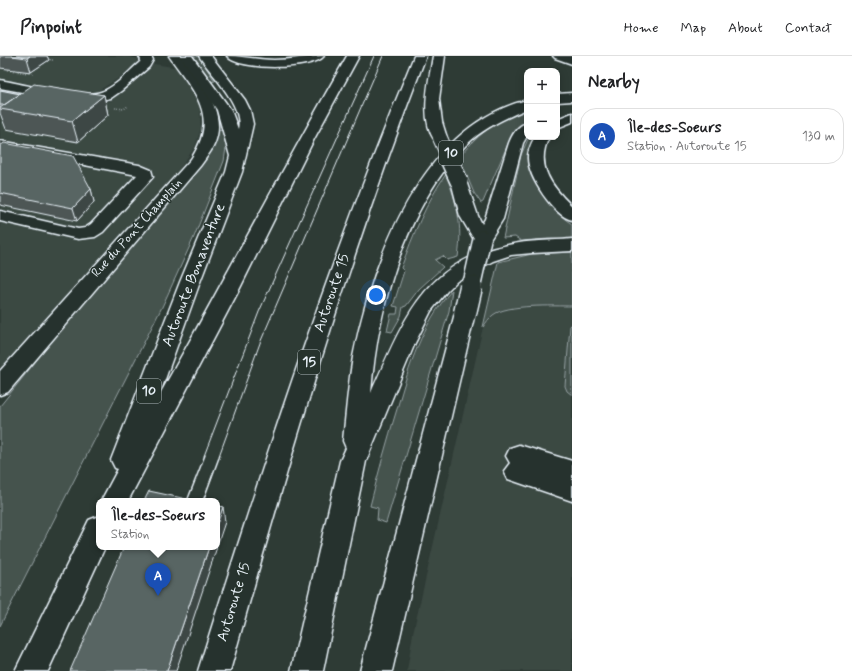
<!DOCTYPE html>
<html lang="en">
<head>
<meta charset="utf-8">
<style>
	:root { --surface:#fff; --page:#f6f6f6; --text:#202124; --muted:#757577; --line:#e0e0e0; --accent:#ea580c }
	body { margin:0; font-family:Mynerve,sans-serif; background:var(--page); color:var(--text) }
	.controls { position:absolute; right:12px; top:12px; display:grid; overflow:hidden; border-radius:8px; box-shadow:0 2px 10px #0003 }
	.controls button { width:36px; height:36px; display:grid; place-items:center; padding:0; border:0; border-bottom:1px solid var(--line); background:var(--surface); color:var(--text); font:20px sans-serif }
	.you { position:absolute; left:376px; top:239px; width:14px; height:14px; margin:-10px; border:3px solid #fff; border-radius:50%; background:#1a73e8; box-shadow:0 0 0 6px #1a73e833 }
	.badge { display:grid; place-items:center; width:26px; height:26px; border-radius:50%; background:var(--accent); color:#fff; font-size:13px; font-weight:700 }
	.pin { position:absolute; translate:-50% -33px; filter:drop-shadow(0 1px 2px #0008) }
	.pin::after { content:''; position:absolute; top:21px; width:14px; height:12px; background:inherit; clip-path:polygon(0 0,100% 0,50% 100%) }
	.popup { position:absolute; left:96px; top:442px; width:124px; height:52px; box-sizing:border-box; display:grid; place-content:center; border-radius:8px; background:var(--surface); filter:drop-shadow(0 1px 3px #0005); font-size:13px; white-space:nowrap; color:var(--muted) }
	.popup b { font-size:15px; color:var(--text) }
	.popup::after { content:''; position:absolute; left:50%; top:100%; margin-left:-8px; border:8px solid transparent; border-top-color:var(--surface) }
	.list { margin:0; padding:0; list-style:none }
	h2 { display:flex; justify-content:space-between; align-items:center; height:52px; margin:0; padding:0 16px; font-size:17px }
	h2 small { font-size:13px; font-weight:400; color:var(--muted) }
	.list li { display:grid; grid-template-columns:26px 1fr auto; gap:12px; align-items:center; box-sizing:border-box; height:56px; margin:0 8px 8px; padding:0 8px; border:1px solid var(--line); border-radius:16px }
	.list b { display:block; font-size:15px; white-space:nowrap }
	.list p { margin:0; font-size:13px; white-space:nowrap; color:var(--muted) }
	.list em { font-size:13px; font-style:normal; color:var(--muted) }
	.map { position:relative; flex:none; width:572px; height:615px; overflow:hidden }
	header { display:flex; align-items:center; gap:24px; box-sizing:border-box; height:56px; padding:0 20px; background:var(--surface); border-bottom:1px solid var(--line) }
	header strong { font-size:19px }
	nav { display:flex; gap:22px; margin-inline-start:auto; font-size:14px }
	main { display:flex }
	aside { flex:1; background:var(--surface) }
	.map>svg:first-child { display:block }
	.built { fill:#3b4843 }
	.green { fill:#45524e; stroke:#96a2a3 }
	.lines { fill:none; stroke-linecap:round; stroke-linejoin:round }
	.minor-casing { stroke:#e8f1f8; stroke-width:3 }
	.highway-casing { stroke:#e8f1f8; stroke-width:3 }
	.path { stroke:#e8f1f8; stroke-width:1.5; stroke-dasharray:0.5 2; stroke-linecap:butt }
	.minor { fill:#26332d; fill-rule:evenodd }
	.highway { fill:#26332d; fill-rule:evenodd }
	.tram-far1 { stroke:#e8f1f8; stroke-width:1 }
	.tram { stroke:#e8f1f8; stroke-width:1.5 }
	.highway-bridge-far2-casing { stroke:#e8f1f8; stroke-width:16; stroke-linecap:butt }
	.highway-bridge-far1-casing { stroke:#e8f1f8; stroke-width:20; stroke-linecap:butt }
	.highway-bridge-casing { stroke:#e8f1f8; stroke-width:25; stroke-linecap:butt }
	.highway-bridge-far2 { stroke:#26332d; stroke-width:14 }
	.highway-bridge-far1 { stroke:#26332d; stroke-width:17 }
	.highway-bridge { stroke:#26332d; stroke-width:22 }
	.wall { fill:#4d5755; stroke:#e8f1f8 }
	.shaded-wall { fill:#3e4745; stroke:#e8f1f8 }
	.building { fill:#596563; stroke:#e8f1f8 }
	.labels { text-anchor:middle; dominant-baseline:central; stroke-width:3; stroke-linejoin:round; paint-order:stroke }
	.far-street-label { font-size:13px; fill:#e8f1f8; stroke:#26332d }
	.shield { fill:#26332d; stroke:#aeb8bb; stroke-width:1 }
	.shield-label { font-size:14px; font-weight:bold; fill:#e8f1f8 }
	.street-label { font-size:15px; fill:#e8f1f8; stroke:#26332d }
</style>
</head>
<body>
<header>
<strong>Pinpoint</strong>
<nav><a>Home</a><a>Map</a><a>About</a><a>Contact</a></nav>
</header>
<main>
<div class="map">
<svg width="572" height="615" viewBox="0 0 572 615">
	<rect width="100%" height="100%" fill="#2e3b35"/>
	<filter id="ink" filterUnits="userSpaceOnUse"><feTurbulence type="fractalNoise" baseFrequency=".025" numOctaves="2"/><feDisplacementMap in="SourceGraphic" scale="8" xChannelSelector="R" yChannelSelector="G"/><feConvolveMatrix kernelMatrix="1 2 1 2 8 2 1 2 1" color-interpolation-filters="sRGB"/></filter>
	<g filter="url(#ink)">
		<path class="built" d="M0,0h127l11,3 -1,4 -18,15 -21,13 -15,2 -83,-14z
			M154,8l24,4 22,32 1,29 -6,18 -17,24 -178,202v-283l100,15 11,-5z
			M529,250h43v365h-165l6,-38 15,-65 55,-241 11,-13 10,-4z"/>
		<path class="green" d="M191,0h7l17,25 -5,1z
			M527,53v11l-8,7 -9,12 -27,63 -2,1 -7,-10 -15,-36c24,-27 34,-34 68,-48z
			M224,73l2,19 -2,13 -30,76 -32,70 -162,319v-220l84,-105 126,-149 4,-6 4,-16z
			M529,81l4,1c-2,5 -5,11 -6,17 0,24 25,57 45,69v16l-24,-1 -27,2 -6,-4 -12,1 18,-83z
			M446,118c11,30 17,51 12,83l-11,3 -4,-4 -8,4 8,7 -24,22 -13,17 -3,1 -2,9 -9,16 -5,-1 4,-17h6l1,-7 -5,-1 11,-35 -3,-3c12,-33 25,-65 45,-94z
			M572,196v54c-18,0 -65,-2 -79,9 -4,3 -7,8 -10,12l15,-65 34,-8z
			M452,234l-3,21 -63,212 -9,-3 1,-12 -8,-2c8,-32 17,-65 27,-97 12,-43 25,-85 55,-119z
			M572,268v71l-5,-4 -2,-5 5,-60z"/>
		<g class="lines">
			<g class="minor-casing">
				<path id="minor" d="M139,0h12l2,4 -4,7 -28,24 -10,7 -14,3 -42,-3 -55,-10v-8c22,4 81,19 101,12 15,-5 27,-20 39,-30l1,-2z
					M169,0h12c19,25 49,57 32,91 -3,6 -8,12 -12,18l-193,227 -8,3v-24l191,-212c29,-44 3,-67 -22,-103z
					M0,85l139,24 12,5 2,7 -50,55 -8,5 -17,2 -78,-18v-10l78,18 7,-1 6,-4 46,-49 -137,-26z
					M519,389l53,16v40l-64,-22 -4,-8 6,-8 -4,-7 4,-8z"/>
			</g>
			<g class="highway-casing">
				<path id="highway" d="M180,0h12l39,54 7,19c6,-23 -27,-55 -39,-73h12l34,44 5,10 3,14 -11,48 -42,110 -41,114c64,-113 124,-228 188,-340h12l-45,83 -74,149 -112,213h-27l17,-32 -3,-1 -4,-8 69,-178 46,-110 4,-16 -13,-46z
					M227,0c16,0 31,4 47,4 17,0 33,-4 50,-4 -11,14 -86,15 -97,0z
					M414,0h12c-78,202 -138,407 -196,615h-32c65,-208 132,-413 216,-615z
					M433,0h12l-6,43 3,23 5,16 -2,3 -5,1 -5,-1c-16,-23 -6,-60 -2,-85z
					M553,0h19v8l-17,-6z
					M572,37v8l-15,1v-8z
					M527,44v9c-22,9 -44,19 -62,37 -60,62 -88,163 -94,247 32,-71 52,-131 137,-148 21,-5 43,-4 64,-6v12l-40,2 -21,2 -18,6 -36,20 -10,10 -16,20 -16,32 -49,118 -43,210h-32l49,-210 6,-13 -3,-7c3,-28 5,-56 10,-84 19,-96 68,-231 174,-257z
					M572,57v9l-15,6v-9z
					M527,67v13l-4,7 -20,76 -15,24 -6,1 -6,-1 -16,-27 -9,-35 2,-3 6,-2 6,2 13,38 4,8 3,-5 24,-76c3,-8 9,-18 18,-20z
					M535,81h14c-14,28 2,49 23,69v14c-18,-4 -44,-43 -44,-62 0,-8 3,-14 7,-21z
					M465,250l7,2 3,5 -83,358h-32l95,-358 3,-5z
					M99,460v31h6l-57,124h-33l74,-151z"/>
			</g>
			<path class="path" d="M45,3l8,1
				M8,14l25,4
				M115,52l9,1 4,-3"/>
			<use href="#minor" class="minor"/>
			<use href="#highway" class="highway"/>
			<path class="tram-far1" d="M204,400l55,-144 115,-256
				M219,400l41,-113 123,-287"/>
			<path class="tram" d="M187,445l18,-46
				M203,445l17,-46"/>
			<g class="highway-bridge-far2-casing">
				<path id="highway-bridge-far2" d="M440,82l9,20"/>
			</g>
			<g class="highway-bridge-far1-casing">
				<path id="highway-bridge-far1" d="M448,101l11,24
					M471,232l11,-49"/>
			</g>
			<g class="highway-bridge-casing">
				<path id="highway-bridge" d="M465,257l6,-26"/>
			</g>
			<use href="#highway-bridge-far2" class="highway-bridge-far2"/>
			<use href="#highway-bridge-far1" class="highway-bridge-far1"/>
			<use href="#highway-bridge" class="highway-bridge"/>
		</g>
		<path class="wall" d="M0,0h47l2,4 -18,12 -31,-4z
			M0,34l20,4 84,1 4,20 -30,27 -72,-13 -6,-16z
			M0,90l91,43 3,13 -17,19 -77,-16z"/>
		<path class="shaded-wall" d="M30,0h17l2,4 -18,12 -4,-14z
			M104,39l4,20 -30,27 -6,-21z
			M91,133l3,13 -17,19 -4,-13z
			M223,451l2,15 -8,24v-22z
			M209,491h8l-41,124h-9z"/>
		<path class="building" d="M12,0h18l-3,2z
			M34,28l70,11 -32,26 -72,-12v-1z
			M0,34l20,4 -16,11h-4z
			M4,87l69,13 18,33 -18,19 -73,-15v-47z
			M149,435l47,10h-52z
			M217,449l6,2 -6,17z
			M124,491h85l-42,124h-97z"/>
	</g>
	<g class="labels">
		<g class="far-street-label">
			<text transform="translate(137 172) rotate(-48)">Rue du Pont Champlain</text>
		</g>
		<g class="shield">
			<rect x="439" y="85" width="24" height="24" rx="3"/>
			<rect x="298" y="294" width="22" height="24" rx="3"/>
			<rect x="137" y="323" width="24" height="24" rx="3"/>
		</g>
		<g class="shield-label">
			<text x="451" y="97">10</text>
			<text x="309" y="306">15</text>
			<text x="149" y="335">10</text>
		</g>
		<g class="street-label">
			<text transform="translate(194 219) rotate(-69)">Autoroute Bonaventure</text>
			<text transform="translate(332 237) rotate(-71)">Autoroute 15</text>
			<text transform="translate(234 546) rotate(-73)">Autoroute 15</text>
		</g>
	</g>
</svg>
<div class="controls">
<button>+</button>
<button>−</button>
</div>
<div class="you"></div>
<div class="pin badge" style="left:158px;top:540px;background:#1a4fb4">A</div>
<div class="popup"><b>Île-des-Soeurs</b>Station</div>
</div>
<aside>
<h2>Nearby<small></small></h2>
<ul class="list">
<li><span class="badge" style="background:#1a4fb4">A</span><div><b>Île-des-Soeurs</b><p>Station · Autoroute 15</p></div><em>130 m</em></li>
</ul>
</aside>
</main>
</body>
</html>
